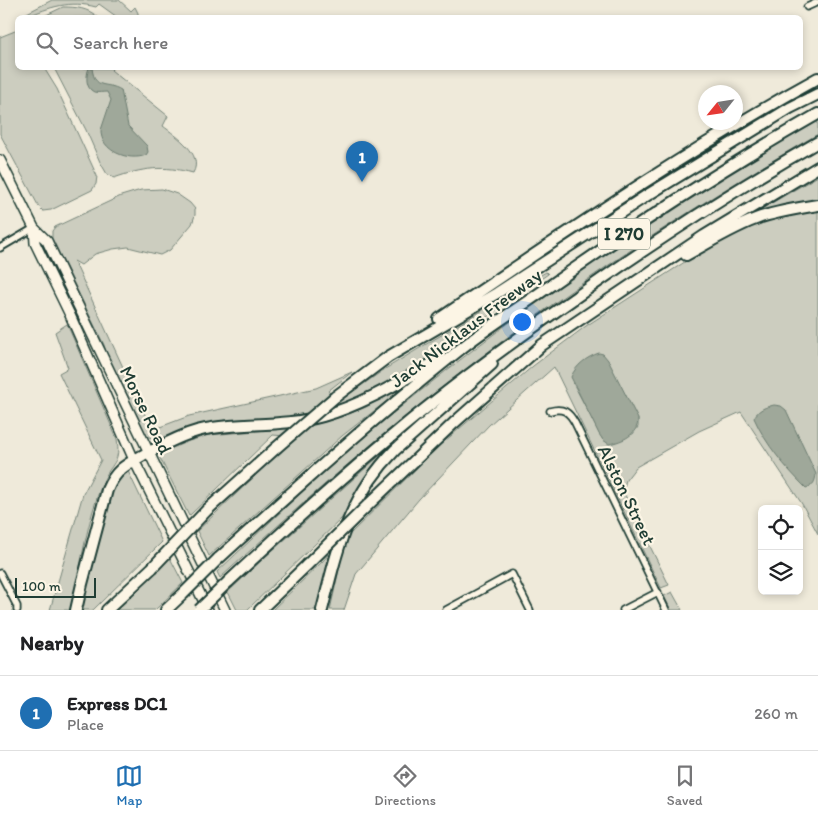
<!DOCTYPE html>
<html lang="en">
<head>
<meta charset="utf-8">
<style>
	:root { --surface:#fff; --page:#f6f6f6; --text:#202124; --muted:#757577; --line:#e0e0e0; --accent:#1f6fb2 }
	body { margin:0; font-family:Itim,sans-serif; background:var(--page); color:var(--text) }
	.controls { position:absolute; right:15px; bottom:15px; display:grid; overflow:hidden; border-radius:8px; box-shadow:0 2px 8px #0003 }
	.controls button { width:45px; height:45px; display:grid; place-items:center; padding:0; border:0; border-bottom:1px solid var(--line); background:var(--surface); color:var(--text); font:25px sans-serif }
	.compass { position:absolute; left:698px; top:85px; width:45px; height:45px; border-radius:50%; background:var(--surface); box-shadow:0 2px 8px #0003; rotate:240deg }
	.scale { position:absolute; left:15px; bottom:12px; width:81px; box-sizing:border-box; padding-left:5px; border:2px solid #1f3d34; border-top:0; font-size:14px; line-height:18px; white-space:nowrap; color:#1f3d34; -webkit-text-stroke:4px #fcf5e5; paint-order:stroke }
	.you { position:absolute; left:521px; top:321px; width:18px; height:18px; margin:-12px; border:4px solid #fff; border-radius:50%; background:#1a73e8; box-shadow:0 0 0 8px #1a73e833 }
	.badge { display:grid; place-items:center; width:32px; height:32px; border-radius:50%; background:var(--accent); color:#fff; font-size:16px; font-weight:700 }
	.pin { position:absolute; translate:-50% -41px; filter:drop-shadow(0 1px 2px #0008) }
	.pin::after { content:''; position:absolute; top:26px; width:18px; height:15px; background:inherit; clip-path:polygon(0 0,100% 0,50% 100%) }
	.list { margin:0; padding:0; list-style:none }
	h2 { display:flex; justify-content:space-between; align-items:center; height:65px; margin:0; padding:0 20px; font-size:21px }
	h2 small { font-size:16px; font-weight:400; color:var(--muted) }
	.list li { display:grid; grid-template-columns:32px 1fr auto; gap:15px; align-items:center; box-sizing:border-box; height:75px; padding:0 20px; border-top:1px solid var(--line) }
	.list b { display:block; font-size:19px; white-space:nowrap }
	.list p { margin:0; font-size:16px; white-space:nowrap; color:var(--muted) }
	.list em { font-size:16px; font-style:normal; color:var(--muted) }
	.icon { flex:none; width:28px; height:28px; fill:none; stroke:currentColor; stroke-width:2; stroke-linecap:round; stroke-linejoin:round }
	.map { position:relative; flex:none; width:818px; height:610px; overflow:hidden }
	.search { position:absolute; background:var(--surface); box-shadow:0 2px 8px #0003; left:15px; right:15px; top:15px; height:55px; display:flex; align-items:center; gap:12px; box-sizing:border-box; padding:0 18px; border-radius:8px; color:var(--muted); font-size:19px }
	.sheet { height:140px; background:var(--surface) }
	nav { display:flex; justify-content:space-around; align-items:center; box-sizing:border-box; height:70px; border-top:1px solid var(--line); background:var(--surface); font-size:14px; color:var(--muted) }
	nav a { display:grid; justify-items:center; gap:2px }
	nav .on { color:var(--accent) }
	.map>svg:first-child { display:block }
	.green { fill:#cccdbf; stroke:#76857a; fill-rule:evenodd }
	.water { fill:#9fa89a; stroke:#6c7d71 }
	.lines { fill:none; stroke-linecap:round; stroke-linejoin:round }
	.minor-casing { stroke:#1f3d34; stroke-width:9 }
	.primary-casing { stroke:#1f3d34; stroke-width:12 }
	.motorway-casing { stroke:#1f3d34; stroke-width:14 }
	.minor { stroke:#fcf5e5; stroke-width:5.5 }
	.primary { stroke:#fcf5e5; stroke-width:9 }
	.motorway { stroke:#fcf5e5; stroke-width:10 }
	.motorway-bridge-casing { stroke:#1f3d34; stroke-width:14; stroke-linecap:butt }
	.motorway-bridge { stroke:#fcf5e5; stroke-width:10 }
	.labels { text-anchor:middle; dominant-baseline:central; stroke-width:4.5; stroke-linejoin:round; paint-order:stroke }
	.shield { fill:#fcf5e5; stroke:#617469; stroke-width:1 }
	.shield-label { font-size:18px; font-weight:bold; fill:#1f3d34 }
	.street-label { font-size:19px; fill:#1f3d34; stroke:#fcf5e5 }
</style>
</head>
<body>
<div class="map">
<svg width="818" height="610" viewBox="0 0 818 610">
	<rect width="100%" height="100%" fill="#efeada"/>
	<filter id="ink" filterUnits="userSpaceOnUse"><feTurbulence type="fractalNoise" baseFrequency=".02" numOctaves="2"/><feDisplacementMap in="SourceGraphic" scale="10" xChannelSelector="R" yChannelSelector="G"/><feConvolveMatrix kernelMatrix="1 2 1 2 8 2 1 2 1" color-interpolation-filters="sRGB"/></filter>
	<g filter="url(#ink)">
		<path class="green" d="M52,0h67l12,11 4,-4 3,6v3l-21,1 -18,-13 -3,3c-26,-7 -46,0 -70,10l-1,-2v-1z
			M63,7c14,0 24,1 35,10l-58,1z
			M15,31l2,1 1,36h26l13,21 40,87 -1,8 -4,6 -41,20 -8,1 -4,-4 -39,-73v-97z
			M54,68h59l-2,2 57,46 -5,10c13,10 41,28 30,47 -29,-8 -51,-5 -79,5l-7,-4 -7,-12 -14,-32z
			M818,121v13c-125,72 -246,152 -360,241 -83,63 -161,133 -238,203l-3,-6c49,-46 98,-94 151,-138 140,-117 291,-223 450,-313z
			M818,176v24l-36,6 -28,10 -1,-2z
			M162,189l15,5 13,9 5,6v6l-3,9 -22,26 -10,5 -32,-8 -15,2 -18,5 -14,11 -7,-4 78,169 37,-14 127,-28 36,-16 -24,19 10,11 47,-33 161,-97 2,2 -115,81 -47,30 -31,16 -63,17 -72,3 -20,3 -43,16 -11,-4 -37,-75 -5,-16 -52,-107v-7l3,-4 66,-31 20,-6z
			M818,207v327l-16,-30 -61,-92 -42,19 -63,36 -10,13 -3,11 46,94 -8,3 -107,-221 -65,58 -70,74 -63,75 -12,36h-14l16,-72 93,-92 94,-80 53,-40 108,-70 53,-29 33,-14zM573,383l65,36v8l-5,7 -30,6z
			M67,324l50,115c4,25 -6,23 -14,43 -16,37 -23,88 -32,128h-21l33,-116 18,-34 -42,-87 9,-5 -13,-36z
			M396,390l1,3 -55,43 -133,120 -12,-25 99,-94 -23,-2 -84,81 -31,-62 31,-13 20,-6 71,-6 40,-6 21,-6 25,-10z
			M385,451l1,2 -27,35 -17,30 -95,92h-10l-9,-18 36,-34z
			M127,469l35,73 -69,68h-12l28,-112 5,-13z
			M329,554l-11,56h-46l51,-49z
			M170,558l13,25 -28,27h-38z
			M672,592l10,18h-11l-7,-14z"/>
		<path class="water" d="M89,68h3c3,23 14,13 29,22l7,36 19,20 1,6 -2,3c-17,7 -46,-4 -45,-25l10,-30 -4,-8c-4,0 -9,1 -13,0 -9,-4 -8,-17 -5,-24z
			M599,353l4,1 5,6 30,59c0,16 -15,22 -29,25l-6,-4 -4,-6 -28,-57c5,-12 16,-20 28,-24z
			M774,405l7,1 5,4 30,64c-1,8 -2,11 -10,14 -21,-21 -40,-43 -52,-70 4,-9 12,-11 20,-13z"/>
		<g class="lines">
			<g class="minor-casing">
				<path id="minor" d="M807,7l11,-5
					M0,248l34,-20
					M550,411c13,-4 19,1 25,12l91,187
					M0,573l17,33v4
					M446,610l66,-36 18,36
					M623,610l35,-18"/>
			</g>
			<g class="primary-casing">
				<path id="primary" d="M0,160l34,68 13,13 178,369
					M34,228l1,15 35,72 64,145 74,150"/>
			</g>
			<g class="motorway-casing">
				<path id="motorway" d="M686,255c24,-13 49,-29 75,-38 19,-6 38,-9 57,-12
					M439,319c124,-84 248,-169 379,-241
					M335,397l53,-40 109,-64 149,-97 144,-88 28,-14
					M368,505l86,-82 88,-78 162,-109 114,-69
					M207,510l69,-62
					M218,559c78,-71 157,-142 240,-208 27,-22 58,-41 86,-61 89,-63 179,-122 274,-176
					M228,582c56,-52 112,-103 170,-151 61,-51 125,-97 191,-143 74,-52 150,-101 229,-146
					M76,610l6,-26 25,-94c9,-21 20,-26 38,-36 22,-11 43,-23 67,-26 37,-5 75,-2 111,-12 42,-12 78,-35 116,-56
					M107,610l45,-42
					M166,610l17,-16
					M260,610l47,-45
					M322,610c16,-63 26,-112 73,-160l97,-86"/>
			</g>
			<use href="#minor" class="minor"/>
			<use href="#primary" class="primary"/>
			<use href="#motorway" class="motorway"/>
			<g class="motorway-bridge-casing">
				<path id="motorway-bridge" d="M276,448l59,-51
					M307,565l61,-60
					M152,568l55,-58
					M183,594l35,-35
					M199,610l29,-28"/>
			</g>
			<use href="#motorway-bridge" class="motorway-bridge"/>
		</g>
	</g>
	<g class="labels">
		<rect class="shield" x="598" y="218.5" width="52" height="31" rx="4"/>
		<g class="shield-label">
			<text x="624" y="234">I 270</text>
		</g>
		<g class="street-label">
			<text transform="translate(466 328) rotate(-37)">Jack Nicklaus Freeway</text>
			<text transform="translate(146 410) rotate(64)">Morse Road</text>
			<text transform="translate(627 495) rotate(64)">Alston Street</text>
		</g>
	</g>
</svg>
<div class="controls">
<button><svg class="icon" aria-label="locate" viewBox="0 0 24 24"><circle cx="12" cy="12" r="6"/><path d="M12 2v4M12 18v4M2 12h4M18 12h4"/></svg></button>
<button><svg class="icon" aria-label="layers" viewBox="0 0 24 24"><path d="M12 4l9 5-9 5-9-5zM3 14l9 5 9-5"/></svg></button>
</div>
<svg class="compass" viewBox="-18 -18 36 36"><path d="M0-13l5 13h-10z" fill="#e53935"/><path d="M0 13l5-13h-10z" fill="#757577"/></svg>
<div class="scale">100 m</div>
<div class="you"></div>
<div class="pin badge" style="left:362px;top:182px">1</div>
<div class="search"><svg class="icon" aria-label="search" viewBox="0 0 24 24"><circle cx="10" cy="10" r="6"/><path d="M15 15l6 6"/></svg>Search here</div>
</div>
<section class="sheet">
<h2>Nearby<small></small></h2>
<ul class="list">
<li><span class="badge">1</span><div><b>Express DC1</b><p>Place</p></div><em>260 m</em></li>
</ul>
</section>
<nav>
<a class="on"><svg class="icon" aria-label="map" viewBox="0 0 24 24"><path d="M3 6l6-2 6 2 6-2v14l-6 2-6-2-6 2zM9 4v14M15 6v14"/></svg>Map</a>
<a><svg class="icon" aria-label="directions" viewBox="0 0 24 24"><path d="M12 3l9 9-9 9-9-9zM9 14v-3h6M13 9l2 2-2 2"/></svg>Directions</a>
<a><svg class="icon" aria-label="saved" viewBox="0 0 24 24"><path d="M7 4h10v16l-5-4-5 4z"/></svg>Saved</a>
</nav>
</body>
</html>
